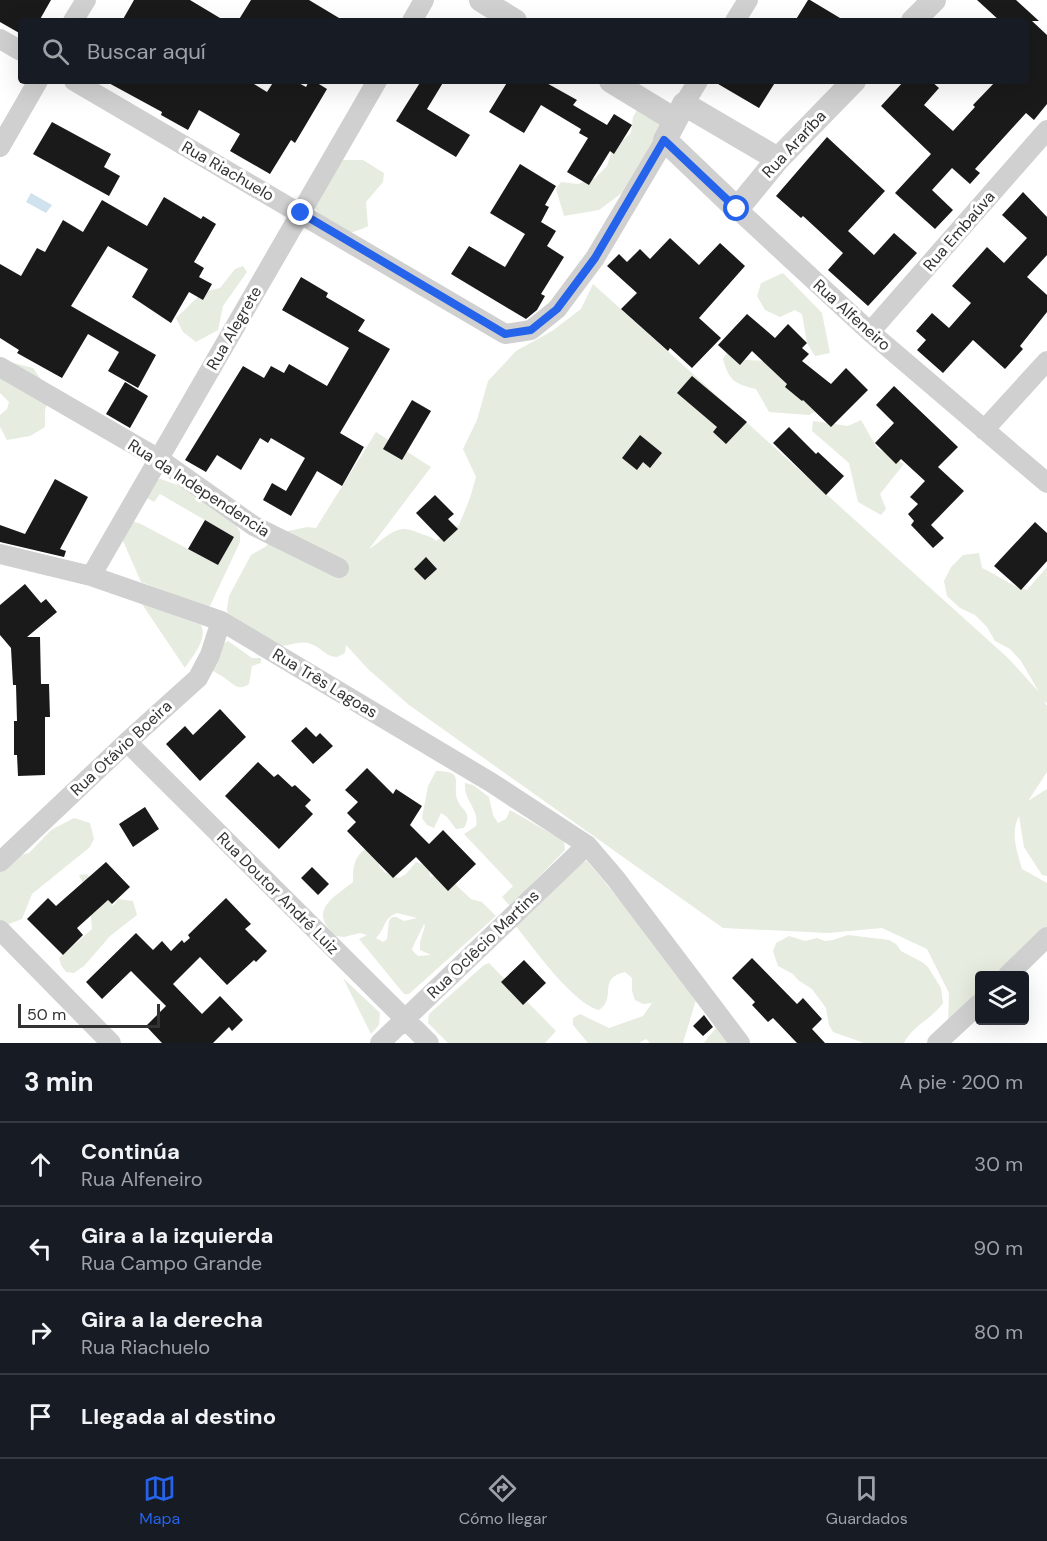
<!DOCTYPE html>
<html lang="es">
<head>
<meta charset="utf-8">
<style>
	:root { --surface:#171b24; --page:#242831; --text:#f1f3f6; --muted:#9ea1a6; --line:#363941; --accent:#2563eb }
	body { margin:0; font-family:"DM Sans",sans-serif; background:var(--page); color:var(--text) }
	.controls { position:absolute; right:18px; bottom:18px; display:grid; overflow:hidden; border-radius:6px; box-shadow:0 6px 24px #0002 }
	.controls button { width:54px; height:54px; display:grid; place-items:center; padding:0; border:0; border-bottom:2px solid var(--line); background:var(--surface); color:var(--text); font:30px sans-serif }
	.scale { position:absolute; left:18px; bottom:15px; width:142px; box-sizing:border-box; padding-left:6px; border:3px solid #333; border-top:0; font-size:16px; line-height:21px; white-space:nowrap; color:#333; -webkit-text-stroke:4px #fff; paint-order:stroke }
	.stop { position:absolute; width:18px; height:18px; margin:-14px; border:4px solid #2563eb; border-radius:50%; background:#fff }
	.stop.end { background:#2563eb; border-color:#fff; box-shadow:0 2px 6px #0008 }
	.list { margin:0; padding:0; list-style:none }
	h2 { display:flex; justify-content:space-between; align-items:center; height:78px; margin:0; padding:0 24px; font-size:26px }
	h2 small { font-size:20px; font-weight:400; color:var(--muted) }
	.list li { display:grid; grid-template-columns:39px 1fr auto; gap:18px; align-items:center; box-sizing:border-box; height:84px; padding:0 24px; border-top:2px solid var(--line) }
	.list b { display:block; font-size:22px; white-space:nowrap }
	.list p { margin:0; font-size:20px; white-space:nowrap; color:var(--muted) }
	.list em { font-size:20px; font-style:normal; color:var(--muted) }
	.icon { flex:none; width:33px; height:33px; fill:none; stroke:currentColor; stroke-width:2; stroke-linecap:round; stroke-linejoin:round }
	.map { position:relative; flex:none; width:1047px; height:1043px; overflow:hidden }
	.search { position:absolute; background:var(--surface); box-shadow:0 6px 24px #0002; left:18px; right:18px; top:18px; height:66px; display:flex; align-items:center; gap:15px; box-sizing:border-box; padding:0 21px; border-radius:6px; color:var(--muted); font-size:22px }
	.sheet { height:414px; background:var(--surface) }
	nav { display:flex; justify-content:space-around; align-items:center; box-sizing:border-box; height:84px; border-top:2px solid var(--line); background:var(--surface); font-size:16px; color:var(--muted) }
	nav a { display:grid; justify-items:center; gap:3px }
	nav .on { color:var(--accent) }
	.map>svg:first-child { display:block }
	.green { fill:#e6ecdf; fill-rule:evenodd }
	.water { fill:#cfe2ee }
	.building { fill:#1a1a1a }
	.lines { fill:none; stroke-linecap:round; stroke-linejoin:round }
	.minor { stroke:#d0d0d0; stroke-width:20 }
	.tertiary { stroke:#d0d0d0; stroke-width:24 }
	.route { stroke:#2563eb; stroke-width:8 }
	.labels { text-anchor:middle; dominant-baseline:central; stroke-width:6; stroke-linejoin:round; paint-order:stroke }
	.street-label { font-size:16px; fill:#333; stroke:#fff }
</style>
</head>
<body>
<div class="map">
<svg width="1047" height="1043" viewBox="0 0 1047 1043">
	<rect width="100%" height="100%" fill="#fff"/>
	<path class="green" d="M637,110l30,18 -25,50 -43,32 -35,6 -8,-27 5,-7 17,2 17,-6 12,-12 5,-16 19,-17 2,-16z
		M336,160h27l21,13 -1,9 -17,20 2,24c-34,17 -40,1 -58,-26z
		M243,266l4,6 -24,34 -5,24 -22,12 -13,-10 -7,-14 27,-26 17,-4 15,-19z
		M783,273l39,40 8,40 -15,3 -8,-13 -5,-29 -7,-4 -15,7 -15,-7 -8,-14 4,-13z
		M593,284l415,374 31,34 -18,-31 -11,-12 -15,-8 -8,-14 -12,-12 -15,-7 -13,-12 -3,-15 7,-14 12,-12 16,-2 3,15c16,7 28,18 45,22l20,-23v136l-3,-2 3,5v66l-19,29 19,-12v87l-5,-1 -18,-28 -5,-31c-9,17 -2,35 3,53l25,14v54l-44,38h-23l-1,21 -31,27 1,-30 -22,-44 -45,-21 -54,5 -105,-5 -314,-223 -41,-36 -22,-24 -1,8 -8,4c-11,0 -16,-10 -26,-13 -11,-4 -19,1 -29,2l-54,-28 -1,-9 2,-13 22,-41 14,-8 14,-14 28,-6 9,1 60,-96 55,35 -62,82c18,-11 27,-28 50,-16 7,3 12,3 17,8l23,-16 11,-27 6,-21 -13,-28 14,-29 11,-39 28,-30 36,-20 29,-22z
		M728,351l16,9 25,1 55,46 -15,8 -40,-3 -13,-23c-21,-5 -27,-8 -33,-30z
		M10,362l23,6 18,26 -6,16v17l-15,9 -23,4 -7,-13v-12l7,-6 2,-7 -9,-9v-27z
		M861,420l16,28 27,16 -24,30 6,15 -5,6 -23,-13 -9,-39 -37,-32 1,-10 35,5z
		M161,479l19,7 51,31 9,15v10l-31,66 -68,-26 -21,-48 9,-14 12,4 77,41 16,-28 -74,-43 -6,8 -7,-4 8,-18z
		M142,604l59,21c7,15 -8,30 -16,43z
		M228,641l24,17h9v5l-9,3 -3,18c-10,7 -15,1 -23,-5 -5,-4 -9,-5 -14,-9l8,-25z
		M436,771c30,0 16,12 21,28 5,13 16,12 7,29l-8,1 -9,-12 -6,-4 -7,15 -7,-3 -5,-7 6,-32z
		M465,783l8,2 16,12 4,18 5,8 8,-4 4,-9 54,31 1,9 -55,56 -8,-9 11,-11 -49,-52 12,-8c4,-16 -13,-26 -11,-43z
		M74,818l16,5 4,16 -4,8 -58,47 -10,25 -16,6 -6,-3v-61l29,-8 22,-23z
		M368,847l9,11 2,7 5,7 15,6 7,-4 10,-12 8,3 5,5 1,7 4,-1 21,8 16,15 11,3 14,14 -87,78h-5l-45,-55 8,-4 -7,-2 -16,4 -8,-1c-29,-25 -3,-38 17,-54 0,-16 1,-26 15,-35zM397,913l20,5 -13,3 -8,-4h-4l-3,4 -2,18 -4,3 -7,-4c11,-11 6,-19 21,-25zM424,924l1,2 -5,16v8l11,5 -13,1 -6,-6c0,-3 10,-21 12,-26z
		M587,861l96,114 13,25 -13,43h-33l-4,-4 -7,4h-51l-15,-18v-7l7,-4 29,14 34,-12 9,-13 -9,1 -8,-4 -3,-9v-13l-7,-6c-29,7 -7,25 -26,38 -27,-7 -66,-63 -84,-85l64,-62z
		M87,874l26,32 5,-7 15,2 4,14 -27,21 -26,30 -10,7 -8,-1 -5,-7 -2,-7 33,-29 -3,-33 -10,-21z
		M848,935l41,5 7,4 5,7 21,11 6,5 13,21 2,15c-11,16 -30,22 -39,40h-40l-31,-11 -4,-7 -3,-17 -14,-19 -14,-9 -5,-6 -15,-8 -5,-15 3,-8 13,-7 16,5 12,-3 8,3 8,-1z
		M489,963l67,68 -11,12h-97l-20,-20 1,-9 55,-49z
		M343,978l37,35 -1,12 -8,9z
		M733,1019l6,6 11,18h-46l14,-18z"/>
	<path class="water" d="M31,193l21,12 -6,8 -20,-11z"/>
	<path class="building" d="M0,0h51l-12,21h-18v13l-21,-12z
		M134,0h56l35,21h-103z
		M251,0h58l35,21h-106z
		M808,0h2l35,21h-50z
		M977,0h39l23,21h-7l15,14v69l-13,16 -8,-7 -51,56 5,4 -10,11 -18,-16 -20,22 21,20 -18,19 -40,-36 36,-39 -50,-48 23,-25h27l8,7 -15,17 29,26 22,-24 -2,-2 23,-24h30v-60h-26z
		M105,81h144l18,11 7,-11h21l11,6 3,-6h5l13,8 -32,54 -4,-3 -21,34 -40,-23 10,-17 -41,-24 -11,20 -27,-15 1,-3z
		M421,81h23l-17,28 43,26 -14,22 -60,-36z
		M508,81h35l34,19 -4,5 34,20 7,-11 18,11 -18,29 -4,-3 -21,34 -22,-13 21,-34 -9,-5 2,-4 -40,-24 -17,28 -35,-21z
		M713,81h63l-17,27z
		M52,122l59,32 -7,13 16,9 -11,20 -76,-42z
		M827,137l58,54 -37,40 26,24 20,-22 23,20 -49,53 -40,-36 15,-17 -40,-37 -2,2 -25,-22z
		M520,164l36,22 -11,19 4,2 -8,15 15,9 -9,15 17,11 -23,37 4,2 -8,14 -11,9 -75,-45 18,-28 36,21 20,-33 -35,-21z
		M1023,192l24,25v38l-20,22 20,18v17l-27,34 3,3 -18,20 -32,-29 -30,33 -26,-23 9,-10 -10,-9 16,-18 17,15 22,-25 -19,-17 35,-39 17,16 23,-25 -25,-23z
		M164,197l37,22 2,-3 13,8 -22,38 10,6 -5,9 13,7 -9,16 -14,-8 -18,31 -39,-26 16,-28 -40,-23 -37,60 85,49 -18,33 -30,-17 11,-19 -31,-18 -26,44 -45,-25 2,-3 -19,-12v-74l21,12 16,-28 8,4 18,-32 20,12 19,-32 45,26z
		M670,238l29,27 21,-22 25,23 -46,52 22,20 -29,30 -22,-20 -2,3 -47,-42 16,-16 -30,-27 12,-12 8,8 13,-13 10,10z
		M301,277l27,16 -2,4 39,23 -7,11 32,18 -50,84 24,14 -22,39 -25,-15 -26,45 -28,-16 9,-17 14,8 19,-33 -34,-20 -3,5 -8,-5 -19,32 -24,-15 -11,17 -21,-12 58,-94 21,12 7,-12 13,7 5,-9 38,22 22,-38 -67,-38z
		M747,314l28,24 13,-14 19,19 -5,5 7,6 -7,7 29,23 15,-16 22,22 -37,37 -28,-27 -1,1 -17,-14 2,-3 -35,-33 -12,14 -22,-20z
		M692,376l55,46 -21,22 -13,-12 4,-5 -40,-34z
		M125,382l23,14 -18,32 -24,-14z
		M894,386l64,61 -20,20 26,24 -33,34 13,13 -11,10 -22,-23 3,-4 -6,-7 10,-10 -8,-7 15,-16 -24,-22 -5,5 -21,-21 19,-20 -18,-18z
		M412,400l19,11 -29,49 -19,-11z
		M789,427l27,27 2,-2 26,24 -18,19 -53,-52z
		M640,435l22,18 -12,15 -7,-6 -6,8 -15,-12z
		M55,479l33,18 -28,52 6,2 -2,6 -64,-15v-17l25,9z
		M435,495l19,19 -6,5 10,10 -14,13 -28,-29z
		M205,520l29,17 -16,28 -30,-16z
		M1035,522l12,11v28l-26,29 -27,-24z
		M426,557l11,12 -12,11 -11,-11z
		M25,584l16,19 5,-4 11,13 -30,25h13l1,47h8l1,33h-5v58l-27,1 -1,-21h-3v-34h3l-1,-36h-3l-2,-37 -11,-13v-30z
		M220,709l26,28 -46,44 -34,-37 19,-18 8,9z
		M306,727l10,10 4,-4 13,13 -20,18 -22,-23z
		M258,762l16,15 4,-3 14,13 3,-2 16,15 -6,6 8,8 -34,35 -54,-53z
		M367,768l26,26 3,-5 26,17 -12,19 19,19 14,-14 33,34 -28,27 -32,-34 -23,21 -46,-47 9,-9 -9,-9 11,-11 -13,-12z
		M145,807l14,22 -26,18 -14,-23z
		M106,862l24,25 -18,17 -4,-4 -31,28 6,7 -20,20 -36,-36 21,-21 8,8z
		M312,867l17,17 -11,11 -17,-17z
		M226,898l25,26 -6,5 22,22 -11,11 -2,-2 -27,25 -27,-28 -27,27 29,30 18,-18 23,24 -11,11 -3,-4 -16,16h-51l-16,-17 20,-20 -35,-35 -29,28 -16,-17 50,-49 17,17 9,-9 9,10 11,-11 2,3 6,-5 -2,-3z
		M752,958l45,46 6,-6 19,21 -10,10 13,14h-28l-24,-25 -5,4 -16,-17 3,-3 -23,-24z
		M524,960l22,23 -23,22 -22,-23z
		M704,1015l9,12 -10,9 -10,-10z"/>
	<g class="lines">
		<path class="minor" d="M73,21l13,-21
			M412,21l12,-21
			M735,21l13,-21
			M0,39l21,12
			M74,81l431,253 26,-4 26,-21 38,-51 70,-118
			M684,104l14,-23
			M0,147l38,-66
			M737,209l133,123 177,151
			M870,332l177,-202
			M0,367l159,92 95,67 85,42
			M984,430l63,-69
			M0,554l91,22 130,45 271,162 95,62 29,34 124,164
			M91,576l286,-495
			M127,742l302,301
			M0,862l127,-120 71,-64 12,-23 11,-34
			M0,930l111,113
			M1008,975l39,-38
			M380,1043l207,-198
			M937,1043l43,-40"/>
		<path class="tertiary" d="M481,0l34,21
			M913,21l21,-21
			M611,81l64,39
			M778,159l-94,-55 -19,36 72,69 41,-50 76,-78"/>
	</g>
	<g class="lines">
		<path class="route" d="M301,213l204,121 26,-4 26,-21 38,-51 69,-118 73,69"/>
	</g>
	<g class="labels">
		<g class="street-label">
			<text transform="translate(794 144) rotate(-47)">Rua Araríba</text>
			<text transform="translate(228 171) rotate(30)">Rua Riachuelo</text>
			<text transform="translate(959 231) rotate(-49)">Rua Embaúva</text>
			<text transform="translate(852 315) rotate(42)">Rua Alfeneiro</text>
			<text transform="translate(234 328) rotate(-60)">Rua Alegrete</text>
			<text transform="translate(199 488) rotate(33)">Rua da Independencia</text>
			<text transform="translate(325 683) rotate(31)">Rua Três Lagoas</text>
			<text transform="translate(121 748) rotate(-43)">Rua Otávio Boeira</text>
			<text transform="translate(278 893) rotate(45)">Rua Doutor André Luiz</text>
			<text transform="translate(483 944) rotate(-44)">Rua Oclêcio Martins</text>
		</g>
	</g>
</svg>
<div class="controls">
<button><svg class="icon" aria-label="layers" viewBox="0 0 24 24"><path d="M12 4l9 5-9 5-9-5zM3 14l9 5 9-5"/></svg></button>
</div>
<div class="scale">50 m</div>
<div class="stop" style="left:737px;top:209px"></div>
<div class="stop end" style="left:301px;top:213px"></div>
<div class="search"><svg class="icon" aria-label="search" viewBox="0 0 24 24"><circle cx="10" cy="10" r="6"/><path d="M15 15l6 6"/></svg>Buscar aquí</div>
</div>
<section class="sheet">
<h2>3 min<small>A pie · 200 m</small></h2>
<ul class="list">
<li><svg class="icon" aria-label="ahead" viewBox="0 0 24 24"><path d="M12 20V5M6 11l6-6 6 6"/></svg><div><b>Continúa</b><p>Rua Alfeneiro</p></div><em>30 m</em></li>
<li><svg class="icon" aria-label="left" viewBox="0 0 24 24"><path d="M17 20v-9H6M10 6l-5 5 5 5"/></svg><div><b>Gira a la izquierda</b><p>Rua Campo Grande</p></div><em>90 m</em></li>
<li><svg class="icon" aria-label="right" viewBox="0 0 24 24"><path d="M7 20v-9h11M14 6l5 5-5 5"/></svg><div><b>Gira a la derecha</b><p>Rua Riachuelo</p></div><em>80 m</em></li>
<li><svg class="icon" aria-label="arrive" viewBox="0 0 24 24"><path d="M6 21V4h12l-3 4 3 4H6"/></svg><div><b>Llegada al destino</b></div></li>
</ul>
</section>
<nav>
<a class="on"><svg class="icon" aria-label="map" viewBox="0 0 24 24"><path d="M3 6l6-2 6 2 6-2v14l-6 2-6-2-6 2zM9 4v14M15 6v14"/></svg>Mapa</a>
<a><svg class="icon" aria-label="directions" viewBox="0 0 24 24"><path d="M12 3l9 9-9 9-9-9zM9 14v-3h6M13 9l2 2-2 2"/></svg>Cómo llegar</a>
<a><svg class="icon" aria-label="saved" viewBox="0 0 24 24"><path d="M7 4h10v16l-5-4-5 4z"/></svg>Guardados</a>
</nav>
</body>
</html>
